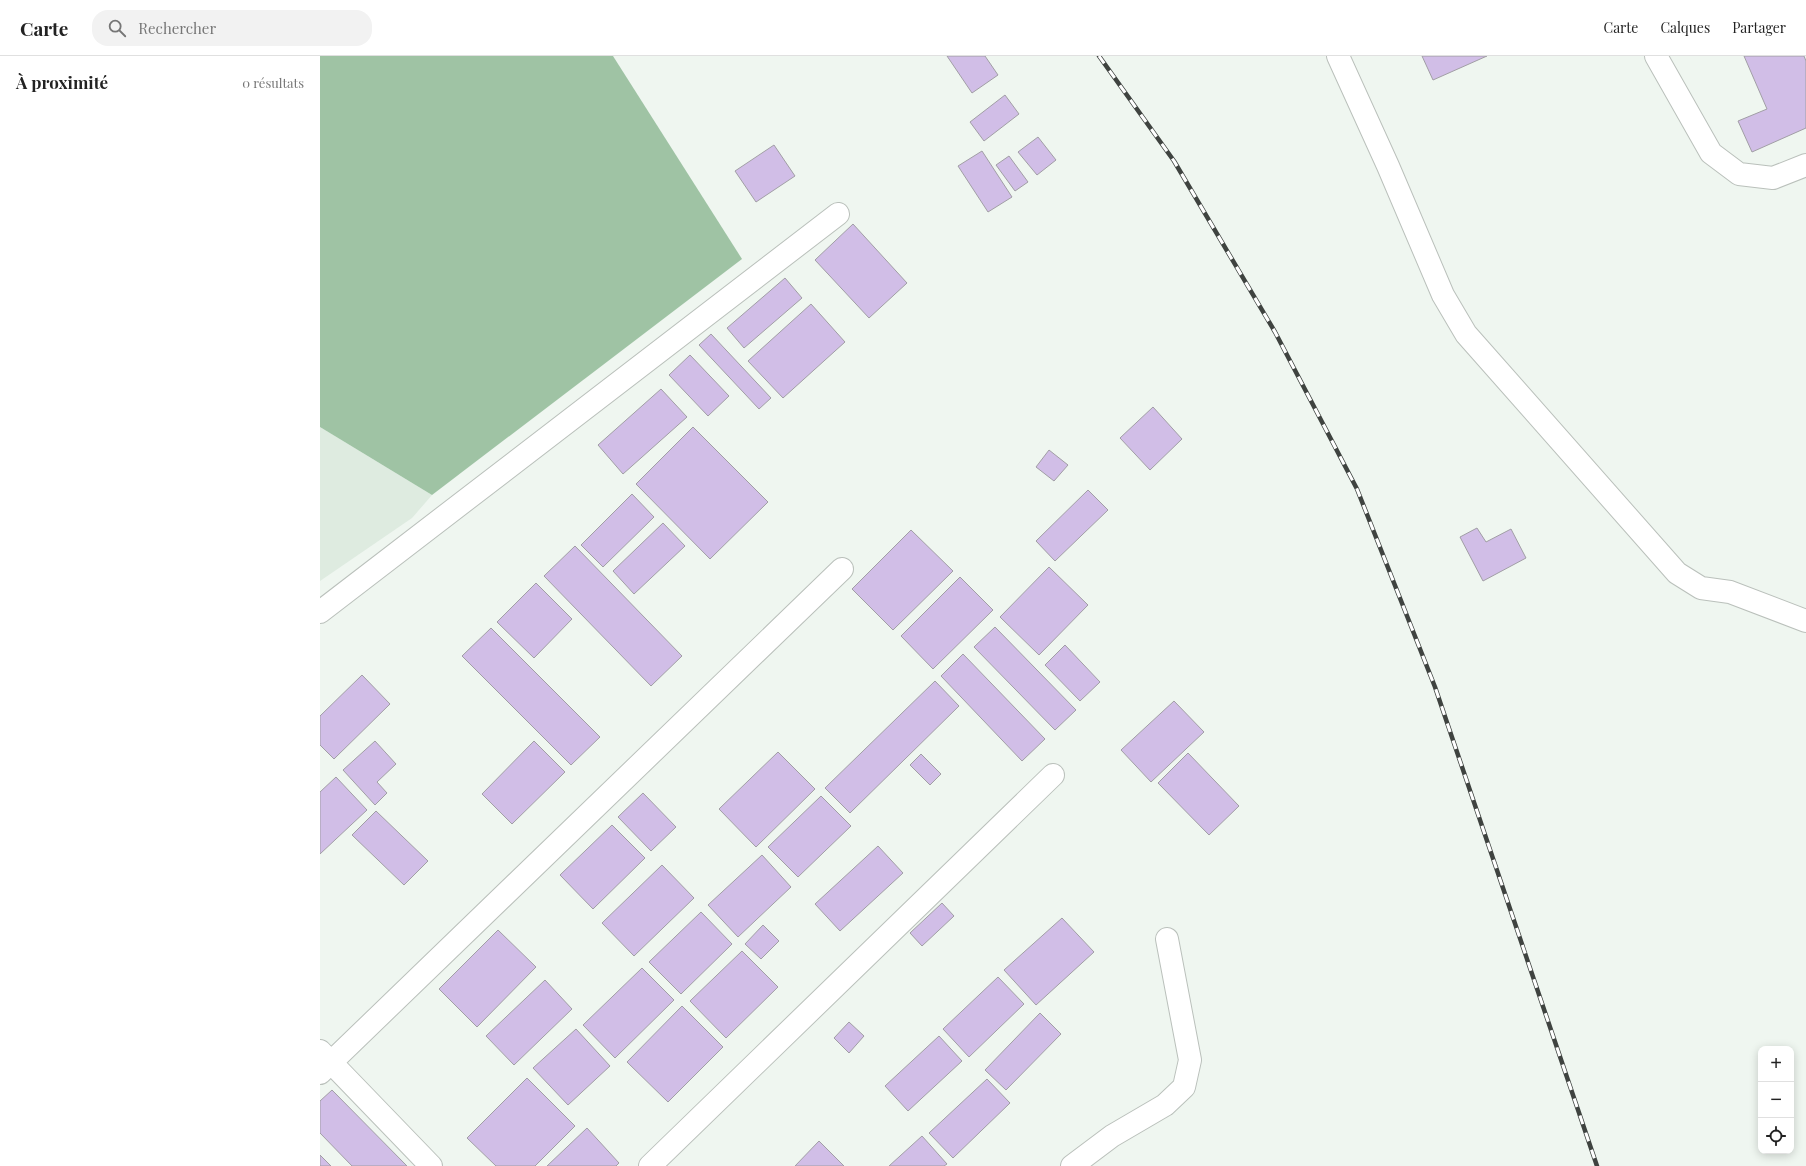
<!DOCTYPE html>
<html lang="fr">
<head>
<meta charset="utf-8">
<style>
	:root { --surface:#fff; --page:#f2f2f2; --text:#222; --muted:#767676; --line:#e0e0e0 }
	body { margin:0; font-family:"Playfair Display",serif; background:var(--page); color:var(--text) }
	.controls { position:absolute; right:12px; bottom:12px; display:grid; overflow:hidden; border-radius:8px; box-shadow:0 2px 10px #0003 }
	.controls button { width:36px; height:36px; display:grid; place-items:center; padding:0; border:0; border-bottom:1px solid var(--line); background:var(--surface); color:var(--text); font:20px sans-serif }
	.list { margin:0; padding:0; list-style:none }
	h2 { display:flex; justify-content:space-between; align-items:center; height:52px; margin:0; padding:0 16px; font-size:17px }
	h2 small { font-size:13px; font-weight:400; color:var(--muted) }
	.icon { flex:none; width:22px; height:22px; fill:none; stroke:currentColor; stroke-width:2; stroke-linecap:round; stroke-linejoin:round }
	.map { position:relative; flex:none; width:1486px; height:1110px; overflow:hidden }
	header { display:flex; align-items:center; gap:24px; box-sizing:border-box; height:56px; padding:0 20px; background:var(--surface); border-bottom:1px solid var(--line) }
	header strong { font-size:19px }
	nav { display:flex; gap:22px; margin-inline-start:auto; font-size:14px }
	.search { width:280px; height:36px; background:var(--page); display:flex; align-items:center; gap:10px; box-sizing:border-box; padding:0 14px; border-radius:16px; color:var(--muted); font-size:15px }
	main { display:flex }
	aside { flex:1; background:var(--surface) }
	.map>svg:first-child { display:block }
	.built { fill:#deebe0 }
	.forest { fill:#9fc3a4 }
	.building { fill:#d1bee7; stroke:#a19ea5 }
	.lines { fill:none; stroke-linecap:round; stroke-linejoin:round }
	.minor-casing { stroke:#bac0bb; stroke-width:24 }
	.minor { stroke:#fff; stroke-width:22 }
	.rail-casing { stroke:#3f4340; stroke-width:4.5 }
	.rail { stroke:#fff; stroke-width:3; stroke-dasharray:9; stroke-linecap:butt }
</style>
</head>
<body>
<header>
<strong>Carte</strong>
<div class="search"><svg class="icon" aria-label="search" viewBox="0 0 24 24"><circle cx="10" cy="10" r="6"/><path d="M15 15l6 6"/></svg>Rechercher</div>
<nav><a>Carte</a><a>Calques</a><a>Partager</a></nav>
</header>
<main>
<aside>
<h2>À proximité<small>0 résultats</small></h2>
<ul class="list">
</ul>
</aside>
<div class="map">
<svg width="1486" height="1110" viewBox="0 0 1486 1110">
	<rect width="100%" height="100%" fill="#eff6f0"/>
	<path class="built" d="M0,371l112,68 -20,23 -92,63z"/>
	<path class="forest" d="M0,0h293l129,203 -310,236 -112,-68z"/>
	<path class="building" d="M627,0h38l13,19 -26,18z
		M1102,0h65l-54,24z
		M1424,0h60l2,5v67l-54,24 -14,-31 29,-12z
		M685,39l14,19 -35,27 -14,-19z
		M718,81l18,23 -19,15 -19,-23z
		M454,89l21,31 -39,26 -21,-31z
		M662,95l30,46 -24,15 -30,-46z
		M689,100l19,26 -13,9 -19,-26z
		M533,168l54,59 -38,35 -54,-58z
		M465,222l17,20 -58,50 -17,-20z
		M491,248l34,38 -62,56 -35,-37z
		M391,278l60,64 -12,11 -60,-64z
		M370,299l39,41 -21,20 -39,-41z
		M341,333l26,28 -64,57 -25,-29z
		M833,351l29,32 -32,31 -30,-32z
		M373,371l75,75 -58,57 -74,-75z
		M729,394l19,15 -14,16 -18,-14z
		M768,434l20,20 -53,51 -19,-20z
		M312,438l22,23 -51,50 -22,-22z
		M343,467l22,23 -51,48 -21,-23z
		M1157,472l9,14 25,-13 15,29 -43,23 -23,-44z
		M591,474l42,41 -60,59 -41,-41z
		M255,490l107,110 -31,30 -107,-110z
		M729,511l39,38 -49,50 -39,-38z
		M640,521l33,33 -60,59 -32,-33z
		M216,527l36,36 -38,39 -37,-36z
		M675,571l81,83 -21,20 -81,-83z
		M171,572l109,109 -29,28 -109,-109z
		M745,589l35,37 -20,19 -35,-36z
		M643,598l82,85 -23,22 -81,-85z
		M42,619l28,29 -56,55 -14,-14v-29z
		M615,625l24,25 -109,107 -25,-25z
		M854,645l30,31 -53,50 -30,-32z
		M55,685l21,23 -19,18 10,11 -12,12 -32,-35z
		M214,685l31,31 -53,52 -30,-30z
		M458,696l37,37 -59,58 -37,-38z
		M868,697l51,53 -30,29 -51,-52z
		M601,698l20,20 -11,11 -20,-20z
		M16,721l31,33 -47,44v-62z
		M323,737l33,34 -25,24 -33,-34z
		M501,740l30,30 -53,51 -30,-30z
		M56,755l52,50 -24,24 -52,-50z
		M292,769l33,33 -52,51 -33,-34z
		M558,790l25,27 -63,58 -25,-27z
		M442,799l29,32 -53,50 -30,-32z
		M342,809l32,33 -60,58 -32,-33z
		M622,847l12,13 -32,30 -12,-13z
		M381,856l31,32 -51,50 -32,-32z
		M742,862l32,34 -58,53 -32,-35z
		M443,869l16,16 -18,18 -16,-15z
		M178,874l38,37 -59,60 -38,-38z
		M422,895l36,36 -52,51 -36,-37z
		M322,912l32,32 -59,58 -32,-33z
		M678,921l26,27 -55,53 -26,-28z
		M225,924l27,29 -58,56 -28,-29z
		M362,950l41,41 -55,55 -41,-40z
		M720,957l21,21 -55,56 -21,-20z
		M529,966l15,14 -15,17 -15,-15z
		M256,973l34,37 -42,39 -35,-37z
		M619,980l23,25 -54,50 -23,-25z
		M207,1022l48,48 -40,40h-39l-29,-28z
		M667,1023l23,24 -57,55 -24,-25z
		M12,1034l75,76h-55l-32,-33v-32z
		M267,1072l32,35 -3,3h-69z
		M602,1080l25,28 -3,2h-55z
		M499,1085l25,25h-49z
		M0,1099l11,11h-11z"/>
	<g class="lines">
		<g class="minor-casing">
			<path id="minor" d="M1018,0l50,110 55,129 23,39 211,239 24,15 29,4 76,29
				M1336,0l55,97 28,21 34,4 33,-13
				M0,556l518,-398
				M0,995l111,115
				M0,1017l522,-504
				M330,1110l403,-391
				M752,1110l40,-30 53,-31 19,-18 6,-27 -23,-121"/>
		</g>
		<use href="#minor" class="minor"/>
		<g class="rail-casing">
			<path id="rail" d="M779,0l75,105 101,171 82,157 78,198 162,479"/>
		</g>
		<use href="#rail" class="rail"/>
	</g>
</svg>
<div class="controls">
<button>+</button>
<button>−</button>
<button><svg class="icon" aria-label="locate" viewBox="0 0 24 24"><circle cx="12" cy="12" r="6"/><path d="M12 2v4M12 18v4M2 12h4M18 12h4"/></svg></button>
</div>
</div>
</main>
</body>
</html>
